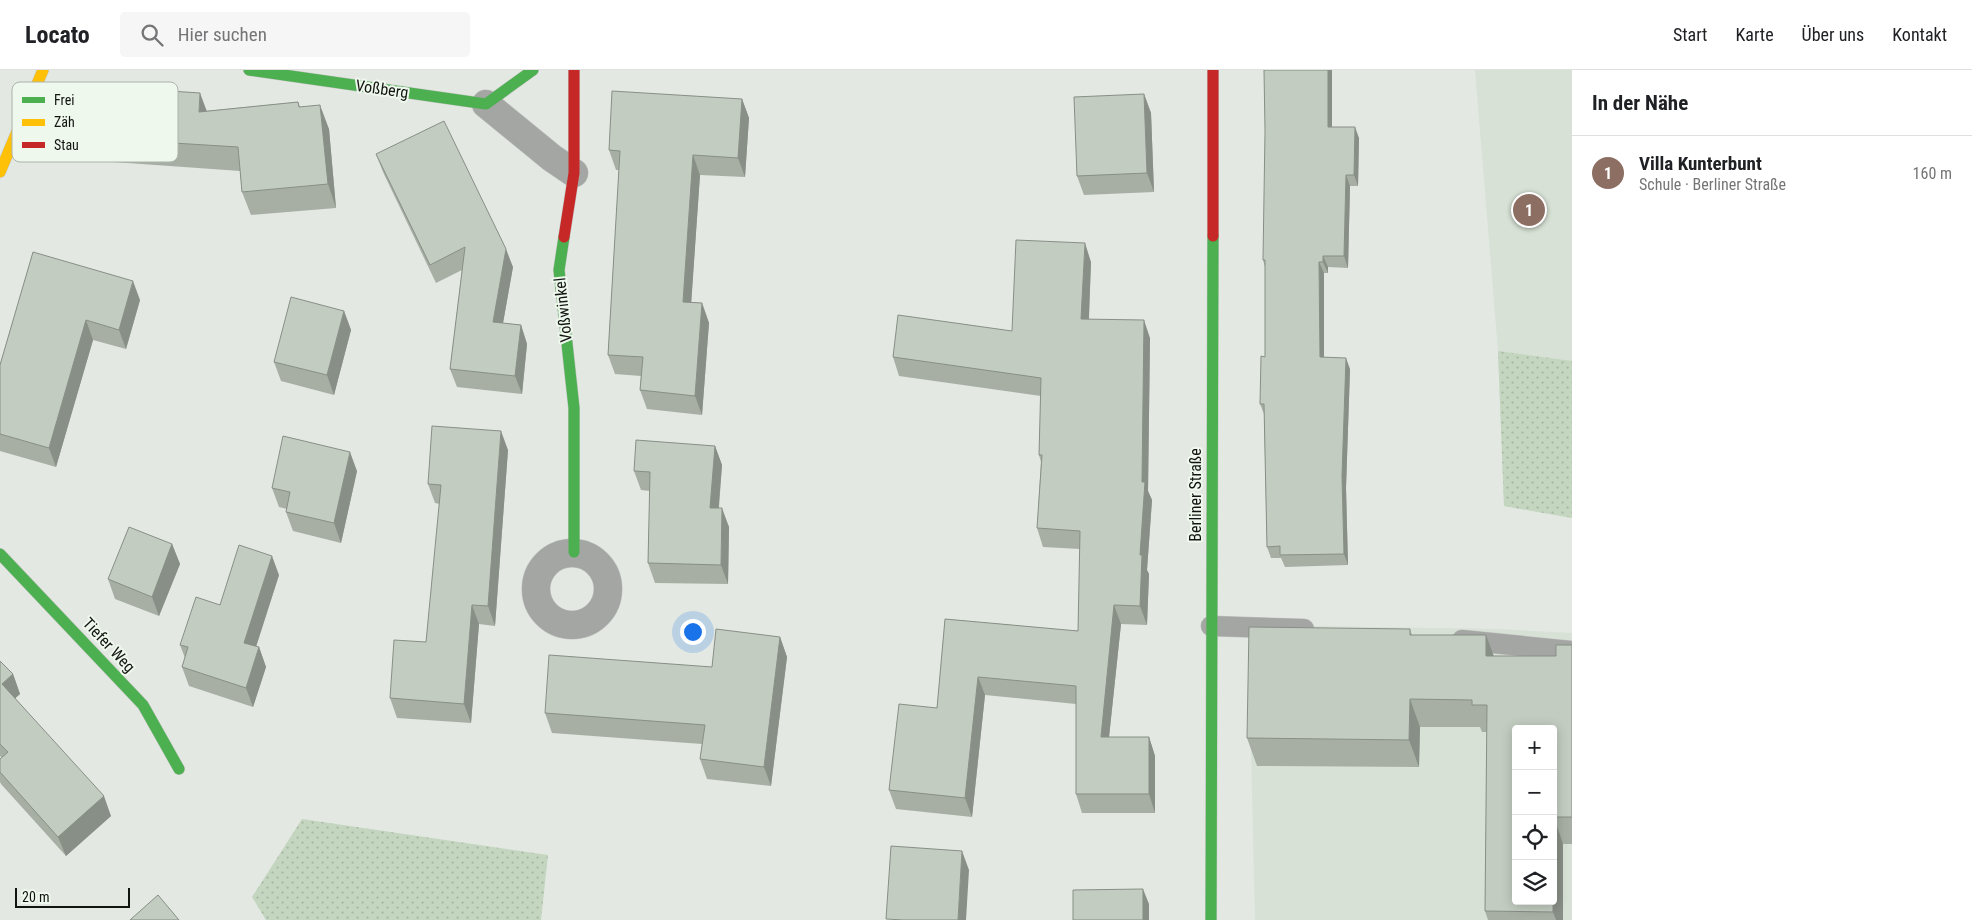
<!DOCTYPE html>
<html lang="de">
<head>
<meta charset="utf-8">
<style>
	:root { --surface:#fff; --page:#f6f6f6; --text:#202124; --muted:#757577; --line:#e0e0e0; --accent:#5a5e5a }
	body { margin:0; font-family:"Roboto Condensed",sans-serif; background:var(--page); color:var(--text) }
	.controls { position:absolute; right:15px; bottom:15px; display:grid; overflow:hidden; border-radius:5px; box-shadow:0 2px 12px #0003 }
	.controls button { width:45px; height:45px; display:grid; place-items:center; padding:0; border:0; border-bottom:1px solid var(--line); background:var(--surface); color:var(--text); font:25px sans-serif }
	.scale { position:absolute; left:15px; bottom:12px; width:115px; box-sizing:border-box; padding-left:5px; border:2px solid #111410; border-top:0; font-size:14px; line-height:18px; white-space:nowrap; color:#111410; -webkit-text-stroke:4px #eff8ed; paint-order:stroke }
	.you { position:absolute; left:692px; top:561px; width:18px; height:18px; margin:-12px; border:4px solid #fff; border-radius:50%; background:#1a73e8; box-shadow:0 0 0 8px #1a73e833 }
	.badge { display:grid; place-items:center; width:32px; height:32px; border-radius:50%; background:var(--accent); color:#fff; font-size:16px; font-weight:700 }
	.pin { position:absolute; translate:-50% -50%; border:2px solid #fff; box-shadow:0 1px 5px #0006 }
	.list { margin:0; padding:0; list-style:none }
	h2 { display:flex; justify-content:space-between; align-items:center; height:65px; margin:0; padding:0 20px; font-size:21px }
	h2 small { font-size:16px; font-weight:400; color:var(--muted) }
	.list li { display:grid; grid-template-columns:32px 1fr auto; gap:15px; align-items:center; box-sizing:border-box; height:75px; padding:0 20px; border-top:1px solid var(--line) }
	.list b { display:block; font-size:19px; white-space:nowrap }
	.list p { margin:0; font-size:16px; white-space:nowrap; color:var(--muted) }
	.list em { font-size:16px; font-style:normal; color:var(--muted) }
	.icon { flex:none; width:28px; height:28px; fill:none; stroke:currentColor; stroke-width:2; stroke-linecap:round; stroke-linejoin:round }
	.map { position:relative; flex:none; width:1572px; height:850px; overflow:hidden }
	header { display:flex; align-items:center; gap:30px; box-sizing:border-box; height:70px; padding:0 25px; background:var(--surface); border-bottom:1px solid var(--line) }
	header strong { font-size:24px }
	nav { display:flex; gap:28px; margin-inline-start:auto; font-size:18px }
	.search { width:350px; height:45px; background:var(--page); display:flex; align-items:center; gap:12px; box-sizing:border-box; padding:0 18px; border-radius:5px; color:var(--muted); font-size:19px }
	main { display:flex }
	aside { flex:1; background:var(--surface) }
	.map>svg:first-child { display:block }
	.built { fill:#d7e1d5; fill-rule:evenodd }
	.grass { fill:url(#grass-dots) }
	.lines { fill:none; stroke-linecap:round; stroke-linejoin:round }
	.lane-casing { stroke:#c2c5c2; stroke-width:21 }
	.street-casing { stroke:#c2c5c2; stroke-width:29 }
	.fast-casing { stroke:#c2c5c2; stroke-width:12 }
	.slow-casing { stroke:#c2c5c2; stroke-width:12 }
	.jam-casing { stroke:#c2c5c2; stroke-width:12 }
	.lane { stroke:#a4a6a4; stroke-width:20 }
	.street { stroke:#a4a6a4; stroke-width:28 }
	.fast { stroke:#4caf50; stroke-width:11 }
	.slow { stroke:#ffc107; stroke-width:11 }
	.jam { stroke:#c62828; stroke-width:11 }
	.wall { fill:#a7afa5 }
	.shaded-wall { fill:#888f86 }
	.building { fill:#c2ccc0; stroke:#888f86 }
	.labels { text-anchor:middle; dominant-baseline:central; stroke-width:4; stroke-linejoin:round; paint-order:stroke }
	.street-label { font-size:16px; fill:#111410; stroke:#eff8ed }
	.key { fill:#eff8ed; stroke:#acb4ab; stroke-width:1 }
	.key-label { font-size:14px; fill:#111410 }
</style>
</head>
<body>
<header>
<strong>Locato</strong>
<div class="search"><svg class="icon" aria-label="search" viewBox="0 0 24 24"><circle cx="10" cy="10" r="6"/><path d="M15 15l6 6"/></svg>Hier suchen</div>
<nav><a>Start</a><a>Karte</a><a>Über uns</a><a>Kontakt</a></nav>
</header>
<main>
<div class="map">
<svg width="1572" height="850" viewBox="0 0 1572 850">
	<defs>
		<pattern id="grass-dots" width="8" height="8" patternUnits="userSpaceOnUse" patternTransform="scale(1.25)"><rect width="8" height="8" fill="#c4d6bf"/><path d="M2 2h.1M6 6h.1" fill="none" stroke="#a7b7a3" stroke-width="1.8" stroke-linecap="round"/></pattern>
	</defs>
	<rect width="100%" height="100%" fill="#e3e8e3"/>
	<path class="built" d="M1475,0h97v448l-68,-12 -6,-155z
		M1248,555l250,4 74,4v287h-317zM1516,659h37v172h-37z"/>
	<path class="grass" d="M1498,281l74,10v157l-68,-12z
		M302,749l246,36 -7,65h-275l-14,-23z"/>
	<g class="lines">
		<g class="lane-casing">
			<path id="lane" d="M1211,556l93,3
				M1462,570l110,11"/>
		</g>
		<g class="street-casing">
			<path id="street" d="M486,34l66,54 22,15
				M536 519a36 36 0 1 1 72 0a36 36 0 1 1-72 0Z"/>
		</g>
		<g class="fast-casing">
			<path id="fast" d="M249,0l237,34 47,-34
				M564,167l-5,33 15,138v144
				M0,484l143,151 36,64
				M1211,850l2,-684"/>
		</g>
		<g class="slow-casing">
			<path id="slow" d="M0,102l43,-102"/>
		</g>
		<g class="jam-casing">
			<path id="jam" d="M1213,166v-166
				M564,167l10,-64v-103"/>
		</g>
		<use href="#lane" class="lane"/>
		<use href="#street" class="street"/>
		<use href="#fast" class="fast"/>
		<use href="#slow" class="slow"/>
		<use href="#jam" class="jam"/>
	</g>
	<path class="wall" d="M1144,24l7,19 3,79 -70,3 -7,-19z
		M742,29l7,19 -4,59 -45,-2 -9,127 11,1 7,20 -7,92 -55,-6 -7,-19 1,-14 -26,-2 -7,-19 11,-185h-3l-7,-20z
		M298,32l2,5 29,22 7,79 -85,7 -9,-23 -2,-21 -155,-11 -9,-23 130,-26z
		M1332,57l27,11 -1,48h-8l-2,82 -20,-1v6h-4v84l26,12 -4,119 2,77 -63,2 -4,-9h-10l-4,-11 -3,-133 -4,-10 5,-47v-90l-2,-7z
		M376,84l137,113 -10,56 18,2 6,19 -5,50 -65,-7 -7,-18 12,-99 -26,13 -53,-111z
		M33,182l107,48 -14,49 -33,-9 -37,127 -56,-16v-86z
		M1091,192l-2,57 61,19 -2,153 4,9 -5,70 2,4 -2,51 -26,-1 -12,113h40l6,19v57h-73l-6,-19v-90l-91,-9 -13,122 -76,-8 -7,-19 48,-82 8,-89 133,12 2,-82 -37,-2 -6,-19 4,-66 -2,-7 2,-59 -142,-20 -6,-19 119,-26z
		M344,241l7,19 -17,65 -53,-14 -7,-19z
		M715,376l7,19 -3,43 10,19 -1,57 -73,-1 -7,-20 2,-72 -9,-1 -7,-19z
		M508,380l-13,176 -16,-2 -8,99 -74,-5 -7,-20 36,-56 14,-138 -5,-1 -7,-19z
		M357,401l-16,72 -48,-12 -7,-19 1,-3 -8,-2 -7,-19z
		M172,474l8,20 -21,52 -44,-17 -7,-20z
		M279,505l-23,72h3l7,20 -13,40 -64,-21 -7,-19 3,-9 -5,-13 40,-40z
		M1410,559l2,6 81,21h63l16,-11v199h-9v76h-75l-3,-9 2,-179h-5l-2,-5h-60l-1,40 -162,-1 -10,-28z
		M780,567l7,20 -16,129 -64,-7 -7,-20 2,-15 -150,-11 -7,-20 167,-46z
		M0,591l13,13 7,20 -5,4 96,118 -45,40 -65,-72 -1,-2v-23l2,-1 -2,-2z"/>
	<path class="shaded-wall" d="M1328,0h4v68l-4,-11z
		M200,23l9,24 -10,-5z
		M1144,24l7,19 3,79 -7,-19z
		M742,29l7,19 -4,59 -7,-19z
		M320,35l9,24 7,79 -8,-24z
		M1355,57l4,11 -1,48 -4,-11z
		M693,85l7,20 -10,146 -7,-19z
		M1346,105l4,11 -2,82 -4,-12z
		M1085,173l6,19 -3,76 -7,-19z
		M506,179l7,18 -13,73 -7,-18z
		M1323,186l5,11v6l-5,-11z
		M1319,192l5,11v96l-4,-12z
		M133,211l7,19 -14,49 -7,-19z
		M702,233l7,20 -7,92 -7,-19z
		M344,241l7,19 -17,65 -7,-20z
		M86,250l7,20 -37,127 -7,-19z
		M1144,250l6,18 -2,153 4,9 -5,70 2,4 -2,51 -7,-19v-51z
		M521,255l6,19 -5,50 -7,-18z
		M1346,288l4,11 -4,119 2,77 -4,-11 -2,-78z
		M501,361l7,19 -13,176 -7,-20z
		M715,376l7,19 -5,62 -7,-19z
		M350,382l7,19 -16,72 -7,-20z
		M722,438l7,19 -1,57 -7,-19z
		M172,474l8,20 -21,52 -7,-19z
		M272,486l7,19 -28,87 -7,-19z
		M472,535l7,19 -8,99 -7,-19z
		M1114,535l7,19 -14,132 -6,-19z
		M1486,565l10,27 -10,-6z
		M780,567l7,20 -16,129 -7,-19z
		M259,577l7,20 -13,40 -7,-19z
		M13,604l7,20 -11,10 -7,-20z
		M978,607l7,18 -13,122 -7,-19z
		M1410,629l10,28 -1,40 -10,-27z
		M1149,667l6,19v57l-6,-19z
		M104,726l7,20 -45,40 -8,-19z
		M1554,747l9,27v76h-7l-3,-8z
		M962,781l7,19 -3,50h-8z
		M1143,819l6,15v16h-6z"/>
	<path class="building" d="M1264,0h64v57h27l-1,48h-8l-2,81h-21v6h-4l1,95 26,1 -4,118 2,78 -64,1v-9l-13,1 -3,-143h-4l1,-48 4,1v-97h-2l2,-129z
		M80,15l120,8 -1,19 99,-10 1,5 21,-2 8,79 -86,8 -4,-45 -162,-10z
		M612,21l130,8 -4,59 -45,-3 -10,147 19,1 -7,93 -55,-6 3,-33 -35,-2 12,-204 -11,-1z
		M1144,24l3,79 -70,3 -3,-79z
		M444,51l62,128 -13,73 28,3 -6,51 -65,-7 15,-122 -35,18 -54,-111z
		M1016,170l69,3 -4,76 63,1 -2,162h3l-5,73h2l-2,51 -26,-1 -13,132h48v57h-73v-108l-98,-9 -13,121 -76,-8 10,-86 38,4 8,-89 133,12 2,-100 -43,-3 5,-73h-3l2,-77 -148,-21 5,-42 114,16z
		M33,182l100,29 -14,49 -33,-10 -37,128 -49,-14v-69z
		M291,227l53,14 -17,64 -53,-13z
		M432,356l69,5 -13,175 -16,-1 -8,99 -74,-6 4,-58 32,2 15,-157 -13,-1z
		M283,366l67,16 -16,71 -48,-11 4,-20 -18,-4z
		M636,370l79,6 -5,62h12l-1,57 -73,-2 2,-91 -16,-1z
		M129,457l43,17 -20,53 -44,-18z
		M239,475l33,11 -28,87 15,4 -13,41 -64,-21 6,-20 -8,-2 16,-48 24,8z
		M1249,557l161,2v6h76v21h70v-11h16v172h-18l-1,36v-124h-37v172h37v11l-68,-1 2,-206h-15v-5l-62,-1 -1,41 -162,-2z
		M716,559l64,8 -16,130 -64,-8 5,-34 -160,-12 4,-58 163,12z
		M0,591l13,13 -11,10 102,112 -46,41 -58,-65v-13l8,-7 -8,-8z
		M891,776l71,5 -4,69h-54l-18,-1z
		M1143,819v31h-70v-30z
		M158,825l21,25h-49z"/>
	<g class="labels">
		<g class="street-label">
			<text transform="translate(382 19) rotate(8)">Voßberg</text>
			<text transform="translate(563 240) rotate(-96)">Voßwinkel</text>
			<text transform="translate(1195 425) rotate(-90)">Berliner Straße</text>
			<text transform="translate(109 575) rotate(47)">Tiefer Weg</text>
		</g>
	</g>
	<rect x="12" y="12" width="166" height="80" rx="8" class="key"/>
	<rect x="22" y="27" width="23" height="6" fill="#4caf50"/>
	<rect x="22" y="49" width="23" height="7" fill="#ffc107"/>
	<rect x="22" y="72" width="23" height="6" fill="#c62828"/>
	<g class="key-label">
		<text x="54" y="35">Frei</text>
		<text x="54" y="57">Zäh</text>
		<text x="54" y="80">Stau</text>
	</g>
</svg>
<div class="controls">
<button>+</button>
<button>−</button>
<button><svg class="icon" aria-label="locate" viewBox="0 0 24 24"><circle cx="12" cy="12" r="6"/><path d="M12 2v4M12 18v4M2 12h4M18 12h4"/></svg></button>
<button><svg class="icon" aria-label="layers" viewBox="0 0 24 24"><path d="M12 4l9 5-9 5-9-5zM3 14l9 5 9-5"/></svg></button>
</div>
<div class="scale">20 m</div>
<div class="you"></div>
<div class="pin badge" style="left:1529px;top:140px;background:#8d6e63">1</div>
</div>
<aside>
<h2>In der Nähe<small></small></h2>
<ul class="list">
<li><span class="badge" style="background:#8d6e63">1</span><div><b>Villa Kunterbunt</b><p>Schule · Berliner Straße</p></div><em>160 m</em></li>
</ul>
</aside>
</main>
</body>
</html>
